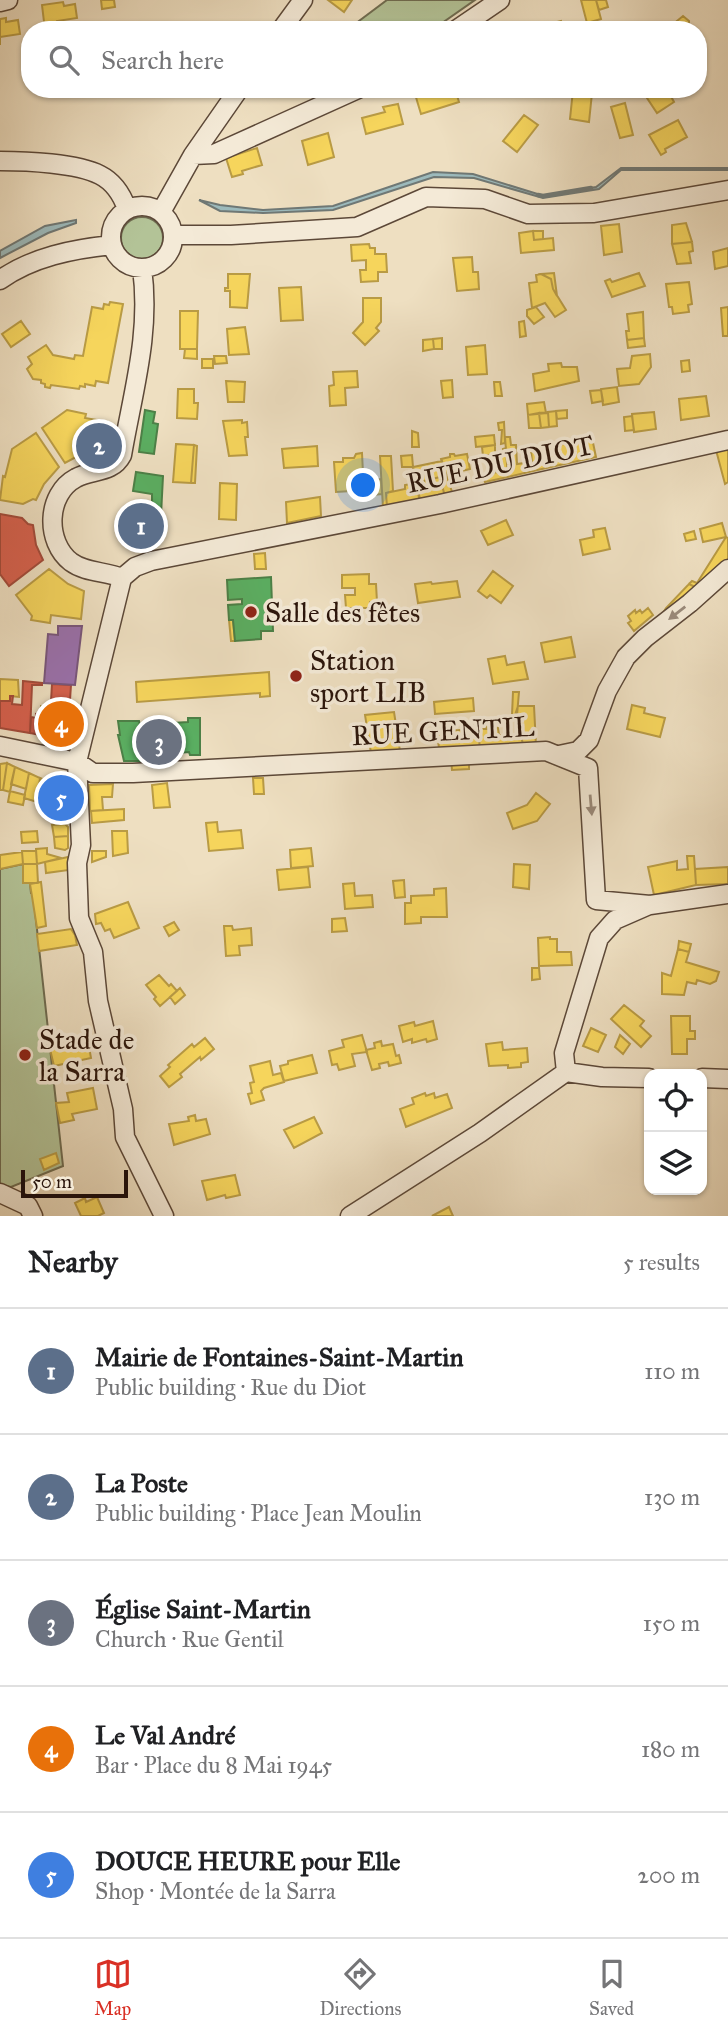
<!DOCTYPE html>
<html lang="en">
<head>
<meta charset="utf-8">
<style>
	:root { --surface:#fff; --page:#f6f6f6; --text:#202124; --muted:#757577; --line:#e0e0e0; --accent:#d93025 }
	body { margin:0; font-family:"IM FELL Great Primer",serif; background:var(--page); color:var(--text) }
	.controls { position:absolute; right:21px; bottom:21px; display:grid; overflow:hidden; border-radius:14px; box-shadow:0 2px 5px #0004 }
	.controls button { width:63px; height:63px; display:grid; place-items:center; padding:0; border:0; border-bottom:2px solid var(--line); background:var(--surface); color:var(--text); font:35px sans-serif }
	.scale { position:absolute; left:21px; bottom:18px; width:107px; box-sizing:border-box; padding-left:7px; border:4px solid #2b150b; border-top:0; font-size:19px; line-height:24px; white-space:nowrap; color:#2b150b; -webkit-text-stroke:5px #f4ead7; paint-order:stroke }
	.you { position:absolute; left:364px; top:486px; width:24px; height:24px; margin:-18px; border:5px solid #fff; border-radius:50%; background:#1a73e8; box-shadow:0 0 0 10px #1a73e833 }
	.badge { display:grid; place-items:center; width:46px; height:46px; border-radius:50%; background:var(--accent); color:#fff; font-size:23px; font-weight:700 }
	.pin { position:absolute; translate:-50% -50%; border:4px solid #fff; box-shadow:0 2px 7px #0006 }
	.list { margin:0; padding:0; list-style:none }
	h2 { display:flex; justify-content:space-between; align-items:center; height:91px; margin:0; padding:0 28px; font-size:30px }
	h2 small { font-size:23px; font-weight:400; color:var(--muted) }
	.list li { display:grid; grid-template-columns:46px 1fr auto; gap:21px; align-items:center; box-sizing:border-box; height:126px; padding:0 28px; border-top:2px solid var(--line) }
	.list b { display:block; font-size:26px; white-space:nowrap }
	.list p { margin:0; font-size:23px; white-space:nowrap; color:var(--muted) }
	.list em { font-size:23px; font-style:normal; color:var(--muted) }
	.icon { flex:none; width:38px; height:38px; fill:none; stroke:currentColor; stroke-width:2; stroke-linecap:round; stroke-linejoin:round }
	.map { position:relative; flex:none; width:728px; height:1216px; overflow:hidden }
	.search { position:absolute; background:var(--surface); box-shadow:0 2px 5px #0004; left:21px; right:21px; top:21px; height:77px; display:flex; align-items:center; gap:18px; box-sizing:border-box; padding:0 24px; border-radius:28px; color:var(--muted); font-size:26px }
	.sheet { height:721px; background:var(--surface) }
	nav { display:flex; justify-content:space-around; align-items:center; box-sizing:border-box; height:98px; border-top:2px solid var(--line); background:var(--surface); font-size:19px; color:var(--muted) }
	nav a { display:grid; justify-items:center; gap:4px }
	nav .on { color:var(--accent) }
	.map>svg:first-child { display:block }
	.green { fill:#b3c397; stroke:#6f6c51; stroke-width:2 }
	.water { fill:#9cbabc; stroke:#6f7875; stroke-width:2 }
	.homes { fill:#f6d55c; stroke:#b99b44; stroke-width:2 }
	.shops { fill:#d6604d; stroke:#a34a39; stroke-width:2 }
	.offices { fill:#9970ab; stroke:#78557b; stroke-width:2 }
	.public { fill:#5aae61; stroke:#4c8047; stroke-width:2 }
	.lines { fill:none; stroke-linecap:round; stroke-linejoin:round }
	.stream { stroke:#6f7875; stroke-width:4.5 }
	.minor-casing { stroke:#5c4838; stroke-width:21 }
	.minor { stroke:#f4ead7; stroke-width:18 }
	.oneway { fill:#9a8a7b }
	.poi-dot { fill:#8f2418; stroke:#f4ead7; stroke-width:2.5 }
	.labels { text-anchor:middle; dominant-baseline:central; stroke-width:7; stroke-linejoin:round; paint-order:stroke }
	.street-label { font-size:28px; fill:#2b150b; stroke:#f4ead7 }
	.poi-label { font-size:28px; fill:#2b150b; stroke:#f4ead7; text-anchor:start }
</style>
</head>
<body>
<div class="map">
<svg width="728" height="1216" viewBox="0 0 728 1216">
	<rect width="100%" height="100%" fill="#eedfc1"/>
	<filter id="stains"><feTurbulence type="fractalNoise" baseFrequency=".00286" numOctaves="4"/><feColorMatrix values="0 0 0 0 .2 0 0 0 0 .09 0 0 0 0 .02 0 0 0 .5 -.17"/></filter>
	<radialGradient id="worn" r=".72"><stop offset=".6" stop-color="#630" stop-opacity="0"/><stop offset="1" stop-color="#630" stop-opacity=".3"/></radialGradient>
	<path class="green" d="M387,0h88l-43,30h-85z
		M121 238a21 21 0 1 1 42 0a21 21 0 1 1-42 0Z
		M23,864v18l7,1 1,10h2l30,273 -52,21 -11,-2v-316z"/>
	<path class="water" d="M621,168h107v2h-107l-22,19 -56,9 -69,-20 -40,-1 -101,33 -70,3 -43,-2 -21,-11 21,5 43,5 70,-4 100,-34 40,2 71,22 52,-9z
		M76,220v3l-28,10 -48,25v-7l45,-25z"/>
	<path class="homes" d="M101,0h13l1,7 -13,2z
		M328,0h24l-8,12z
		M581,0h15l5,19 -14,4z
		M596,0h10l2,7 -9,3z
		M63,2l1,4 11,-2 2,14 -20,3 1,8 -13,1 -3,-25z
		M683,16l6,5v9h-23z
		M6,18v4l12,-2 2,14 -20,3v8v-26z
		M561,21l2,9h-20l-1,-4z
		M425,89h30l4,13 -38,12 -6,-20z
		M641,89h18l3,6 6,-4 6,11 -17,11z
		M573,90l19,3 -3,29 -19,-3z
		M625,103l8,32 -13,3 -9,-31z
		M398,104l5,20 -37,10 -4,-16 23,-6 -2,-5z
		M524,115l14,10 -21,27 -14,-11z
		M678,120l9,17 -22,12 1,3 -5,3 -12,-20z
		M328,133l6,24 -26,8 -6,-24z
		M257,148l5,17 -20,6 1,3 -11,3 -6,-19z
		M686,223l6,19 -20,2v-19z
		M619,224l3,28 -18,3 -3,-29z
		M533,231l1,9 19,-2 1,12 -33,3 -2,-20z
		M533,231h10v8l-9,1z
		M692,242l1,9 -4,1 2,11 -14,1 -5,-20z
		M369,244l1,4h5v6h11l1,18h-9v9l-17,1 -1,-12h6v-10l-14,1 -1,-16z
		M728,248v18l-13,3 -2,-17z
		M472,257l1,15h5l1,17 -22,2 -4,-33z
		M554,273l3,23 -4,-7 -2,-10 -10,-5z
		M639,273l6,13 -33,11 -7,-16 5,-2 2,3z
		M228,274h22l-3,34 -17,-1v-16h-5v-3h3z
		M541,274l10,5 2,10 13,21 -11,7 -10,-14 -13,5 -3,-25 8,-1 -1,-7z
		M689,282l3,22 -4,1 1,7 -16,2 -1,-7h-3l-3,-23z
		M301,287l2,33 -22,1 -2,-33z
		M363,298h18v24l-5,6 3,3 -14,14 -12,-12 10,-11z
		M110,302l13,2 -15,79 -12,-2 -1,5 -10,-2v3l-5,-1 -1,3 -28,-4 -1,3 -5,-1v-3l-4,-1v-3l-8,-1 -6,-10 5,-5 -4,-7 18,-12 7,10 21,4 1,-4 8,1 9,-49 11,2 1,-5 5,1z
		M536,307l8,10 -10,7 -7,-8v-6z
		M728,307v29h-5l-2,-28z
		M180,311h18l-1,38h-17z
		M643,312l1,26 -17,2 -1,-9h3l-2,-17z
		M21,321l9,13 -19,13 -9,-13z
		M524,321l2,15 -6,1 -1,-15z
		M245,327l4,27 -20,1 -2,-26z
		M442,338v11h-8l-1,-10z
		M644,338l1,8 -17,2 -1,-8z
		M433,339l1,10 -11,2v-11z
		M485,345l2,29 -19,1 -2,-28z
		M185,349h12v10l-13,-1z
		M650,354l1,13 -12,17 -20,2 -2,-17 13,-1 2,-12z
		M214,356h12l1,7 -12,1z
		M202,359h11v9h-11z
		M689,360l1,11 -8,1 -1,-11z
		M561,363l1,4h15l2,14 -44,10 -2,-17 16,-3 -1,-7z
		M357,371l1,16 -13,1 1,17 -16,1 -1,-20 5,-1 -1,-13z
		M452,380l1,17 -10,1 -2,-17z
		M226,381l19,1 -1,20h-16z
		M494,382h6l2,14h-7z
		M617,387l2,15 -16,3 -2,-16z
		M178,389h16v14h4l-1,16 -20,-1z
		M601,390l2,11 -11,2 -2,-12z
		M706,396l3,20 -28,4 -2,-21z
		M544,402l2,11 -18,2 -1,-11z
		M67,410l19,4 -1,4 24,4 -2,14 -12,-1 -1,17 -18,5 -11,6 -23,-35z
		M567,410v8l-10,1 -1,-8z
		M556,411l1,15 -8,1 -1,-15z
		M548,412l1,15 -8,1 -2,-15z
		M654,412l2,17 -22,3 -2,-18z
		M539,413l2,15h-12l-1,-13z
		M632,416l2,14 -9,1 -1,-14z
		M242,420v3l5,-1 1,15h-3l2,18 -18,1 -6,-35z
		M504,422l1,21 -4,1 1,-14h-3l-1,-7z
		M412,431l6,2 1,14h-7z
		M36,433l23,34 -15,17 -8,16 -3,-1 -10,5 -23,-4 3,-24 2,1 7,-28z
		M494,435l1,10 -19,2 -1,-10z
		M505,437h5l1,8h5l1,19 15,-2 1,9 -25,6z
		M592,438l4,19 -63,14 -2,-20z
		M176,444l18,1 -3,38 -18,-1z
		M194,445l3,1 -2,37h-4z
		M495,445v9l-12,2 -1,-9z
		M317,446l1,20 -34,2 -2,-19z
		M506,448l2,22 -12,2 -1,-12h3v-4l6,-1 -1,-6z
		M728,448v34l-3,2 -9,-34z
		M362,453l1,20 -9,1v3l-4,1 1,13 -15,1 -2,-30h9v-4h11l2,-4z
		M450,454h4l1,2 12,-2 3,15 -25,6 -4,-16 9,-2z
		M412,455l1,12h-11l-1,-11z
		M380,456h11l2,35 -7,2 1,14 -4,1z
		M442,461l11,34 -8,2 -5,-20 -24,6 -3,-16z
		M508,470v7l-23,5 -2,-7z
		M440,477l5,20 -24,6 -5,-20z
		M381,479l1,15 -10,1 -1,-15z
		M220,483l17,1 -1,36 -17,-1z
		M416,483l4,19 -33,5 -1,-14 19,-4v-4z
		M320,497l1,19 -34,7 -1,-21z
		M506,520l7,15 -25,10 -7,-14z
		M722,523l4,14 -23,5 -3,-13z
		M605,528l5,21 -27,6 -3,-15 14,-3 -1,-7z
		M694,531l2,8 -10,2 -2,-7z
		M726,537l2,1v23l-27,29 -12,-6 3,-3 5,2z
		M265,553l1,16h-11l-1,-15z
		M49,569l19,15 16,7 -3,28 -30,-4 -1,8 -19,-3 1,-4 -16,-21z
		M493,571l20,15 -12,17 -11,-8 -3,3 -9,-7z
		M369,574v10h7l1,18h-7v6h-24l-1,-13h10v-7h-13v-13z
		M457,581l3,16 -42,6 -3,-19 16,-2 1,2z
		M689,584l12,6 -36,26 -2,-3 3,-5z
		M648,608l5,7 -19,16 -6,-8 3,-2 -3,-5 7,-6 1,3 4,-3 2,3z
		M229,620h4l2,21h-4z
		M571,637l4,20 -30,5 -4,-19z
		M505,656l2,9 17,-3 4,17 -35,5 -5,-25z
		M269,672l1,24 -10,1v-4l-123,9 -1,-20z
		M0,679l18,1 1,17 -9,-1v5h-10z
		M513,692h6l-2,23h-5z
		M473,698l1,13 -39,3 -1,-12z
		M632,705l13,3 -1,5 21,5 -5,19 -33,-8z
		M41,706l10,1 -2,29 -9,-1z
		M518,706h16l2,39h-13l-2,-10h-4l-2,-20z
		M394,712l6,39 -29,2 -6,-38z
		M436,725h8l1,6 32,-2 3,18 -41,1z
		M486,725l12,3 1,7h22l2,10 -43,2 -3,-18h10z
		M469,758v11l-17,1 -1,-11z
		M7,763l8,4 -5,25 -7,-2z
		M7,763l-4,27h-3v-26z
		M15,767l14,6 -3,16 -15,-5z
		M29,773l11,5 -3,24 -13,-4z
		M40,778l14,6v22l-17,-4z
		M253,778h10l1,16h-10z
		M167,783l3,24 -16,1 -2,-23z
		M113,784l-1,13h-10l1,13 -13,1 -1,-26z
		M10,791l15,4 -2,10 -15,-3z
		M536,793l14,11 -13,17 -24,8 -6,-16 20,-8z
		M124,809v11l-32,3 -1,-12z
		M217,822l1,10 23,-2 2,18 -34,3 -3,-28z
		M65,824l3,3v9l-14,1 -2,-12z
		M37,831l1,11 -16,1 -1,-11z
		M112,831h15l1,22 -15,3z
		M68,836v12l-3,2 -10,-2 -1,-11z
		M47,848v6l14,4 -24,6 -1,-15z
		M311,848l2,18 -22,2 -1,-18z
		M22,851h14l1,13h-14z
		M92,851h14v6l-14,5z
		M22,852l1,12 -23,5v-14z
		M687,856h7l2,29 -42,10 -6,-28 29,-6v9l11,-1z
		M68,857l1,13 -23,3 -1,-11z
		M23,864h14l1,19h-15z
		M514,864l16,1 -1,24 -16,-2z
		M308,867l2,20 -31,3 -2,-20z
		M728,867v17l-32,1 -1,-16z
		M404,880l1,17 -10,1 -2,-17z
		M41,882l5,44 -9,2 -7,-44z
		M354,883l1,13 17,-1 1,12 -28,2 -2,-25z
		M446,888l1,29h-26v6l-16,1v-21h6v-7l23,-1v-6z
		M128,902l11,26 -25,10 -4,-9 -5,2 -4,-8 -5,1 -1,-10z
		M345,918l2,13 -15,1v-13z
		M174,922l5,8 -10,6 -5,-9z
		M224,926h8l1,4 18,-2 1,17 -13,1 1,9 -14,1z
		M71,929l4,6 2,10 -38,6 -2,-17z
		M550,937v2h7v13h14l1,13 -33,1 -1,-28z
		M679,941l12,3 -2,8 -11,-3z
		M678,949l11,3 -3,10 33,10 -3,9 -6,3 -13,-4 -1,4 -9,-2 -3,13 -22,-1v-21l9,3z
		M532,968h7l1,11 -8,1z
		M159,975l10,11 2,-2 6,7 -17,15 -6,-7 2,-2 -10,-12z
		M180,988l5,7 -10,9 -5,-7z
		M624,1005l20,16 -4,5 11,10 -10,11 -30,-28z
		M671,1016h19v15h5v8h-8v15h-15z
		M433,1021l4,18 -10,3 -1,-3 -14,4v-4l-9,3 -4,-16 15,-4 1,4z
		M54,1027l3,20 31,-6 3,17 -37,8 -9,-38z
		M591,1028l15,7 -8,17 -15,-6z
		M362,1035l5,17 -15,2 3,12 -16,4 -2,-6 -5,1 -3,-14 15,-4 -2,-7z
		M620,1035l10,9 -7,10 -8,-7z
		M205,1038l9,11 -13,11 -1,-3 -20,17 2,3 -13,10 -9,-11 10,-9 -2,-2 24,-21 2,3z
		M381,1041l1,5 11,-2 3,12 3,-1 2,8 -12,3 -1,-4 -9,2 1,4 -8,2 -6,-20 9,-2 -1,-5z
		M502,1042l1,8 24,-2 1,14 -7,1v4l-13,1v-3l-19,1 -3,-22z
		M312,1055l5,18 -33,8 -4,-15 8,-2v-3z
		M270,1061l3,14 8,-2 3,9 -20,6 -3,3 3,9 -13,4 -3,-10 4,-1 -2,-10 4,-1 -4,-16z
		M93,1088l4,21 -25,5 2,6 -14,3 -4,-20 13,-1 -2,-9z
		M425,1093l1,3 8,-3 1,5 12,-4 5,14 -46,19 -6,-18 14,-5 -2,-6z
		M195,1115l1,6 10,-2 4,15 -36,11 -5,-21 20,-3 -1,-4z
		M314,1117l8,16 -28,15 -10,-18z
		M56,1153l3,10 -15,7 -4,-11z
		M235,1175l5,20 -14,3 -1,-3 -18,5 -5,-19z
		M97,1197l7,16 -6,3h-17l-6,-13 10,-5 1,4z
		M449,1207l4,9h-21z"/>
	<path class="shops" d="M0,514l22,4 6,6 5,1 3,20 7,15 -34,26 -9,-12z
		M23,681l19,2v2h-10l-2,48 -30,-5v-27h10v-5h3l-1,8 10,1z
		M52,684l19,1 -1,15h-11l-1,6 1,3 9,2 -3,28 -16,-3z
		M36,714l5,1 -1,20 -10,-2 1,-16 5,1z
		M54,784l13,6 1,26h-9l-1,-5h-4z"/>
	<path class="offices" d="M58,626h24l-7,59 -31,-2 4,-49 10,1z"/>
	<path class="public" d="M145,410l10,2 -2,11 5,1 -4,30 -15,-2z
		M95,435l12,1 -2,17 -11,-1z
		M136,472l27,4 -3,59 -6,-1 -1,2 -26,-6 2,-13 23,3v-26l-19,-3z
		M271,577l2,54h-12v8l-26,2 -2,-21h-4l-1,-15 14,-1v-5l-14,1 -1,-20z
		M188,718h12v37h-10l-1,-3 -46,4v5h-19l-6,-26h2l-2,-14h21l1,4 48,-3z"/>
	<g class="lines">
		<path class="stream" d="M538,195l5,1 48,-8"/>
		<g class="minor-casing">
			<path id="minor" d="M0,2l8,-2
				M281,30l22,-30
				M456,30l44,-30
				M193,155l21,-1 144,-65
				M0,161c26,0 77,2 100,14 14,7 22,20 27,34
				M111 237a31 31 0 1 1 62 0a31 31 0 1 1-62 0Z
				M161,212l32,-57 46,-66
				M173,235h58l126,-8 69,-30 59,2 43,15 66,-1 134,-23
				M0,280c32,-23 73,-31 112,-35
				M122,578l-45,184 4,83 -4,18 2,55 14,34 5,49 25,108 2,28 39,79
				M122,578l13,-11 16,-6 289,-57 288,-64
				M122,578c-17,-7 -36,-5 -51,-16 -26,-20 -25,-68 5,-84 16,-9 36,-4 46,-23 11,-64 29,-122 20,-187
				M0,746l77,16 16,11h40l413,-22 42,17 8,132 54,5 78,-11
				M559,755l19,-4 11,-11 18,-49 19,-34 19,-19 45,-35 38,-34
				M566,1072l-2,-19 35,-115 16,-18 32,-14
				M702,1078l26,1
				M0,1193l28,13 5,10
				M350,1216l130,-83 86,-61 36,5 47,1"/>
		</g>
		<use href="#minor" class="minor"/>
	</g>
	<defs><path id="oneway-solid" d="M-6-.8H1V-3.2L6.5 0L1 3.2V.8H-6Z" transform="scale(1.75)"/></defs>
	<g class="oneway">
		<use href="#oneway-solid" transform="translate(677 613) rotate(142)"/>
		<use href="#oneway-solid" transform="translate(591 805) rotate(85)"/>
	</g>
	<g class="poi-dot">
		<circle cx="251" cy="612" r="7"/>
		<circle cx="296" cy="676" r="7"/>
		<circle cx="25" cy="1055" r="7"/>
	</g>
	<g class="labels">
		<g class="street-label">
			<text transform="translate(500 464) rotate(-12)">RUE DU DIOT</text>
			<text transform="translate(443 731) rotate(-3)">RUE GENTIL</text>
		</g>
		<g class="poi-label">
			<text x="265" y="612">Salle des fêtes</text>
			<text x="310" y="660">Station<tspan x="310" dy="32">sport LIB</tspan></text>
			<text x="39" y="1039">Stade de<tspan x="39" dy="32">la Sarra</tspan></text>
		</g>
	</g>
	<rect width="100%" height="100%" filter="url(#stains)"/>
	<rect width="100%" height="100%" fill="url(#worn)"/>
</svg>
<div class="controls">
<button><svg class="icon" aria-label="locate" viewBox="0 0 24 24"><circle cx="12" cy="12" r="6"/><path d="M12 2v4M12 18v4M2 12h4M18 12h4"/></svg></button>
<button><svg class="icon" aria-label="layers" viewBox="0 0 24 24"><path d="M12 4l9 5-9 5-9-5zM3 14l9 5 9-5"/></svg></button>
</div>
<div class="scale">50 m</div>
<div class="you"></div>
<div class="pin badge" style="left:141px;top:526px;background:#5c6f8a">1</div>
<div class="pin badge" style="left:99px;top:446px;background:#5c6f8a">2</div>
<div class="pin badge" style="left:159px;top:742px;background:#6b7280">3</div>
<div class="pin badge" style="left:61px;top:724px;background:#e8710a">4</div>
<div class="pin badge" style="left:61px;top:798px;background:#3f7fe0">5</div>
<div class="search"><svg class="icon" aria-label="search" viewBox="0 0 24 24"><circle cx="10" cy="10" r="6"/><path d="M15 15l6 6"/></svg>Search here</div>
</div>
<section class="sheet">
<h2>Nearby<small>5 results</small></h2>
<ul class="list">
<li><span class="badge" style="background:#5c6f8a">1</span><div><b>Mairie de Fontaines-Saint-Martin</b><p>Public building · Rue du Diot</p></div><em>110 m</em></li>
<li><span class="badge" style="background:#5c6f8a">2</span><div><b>La Poste</b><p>Public building · Place Jean Moulin</p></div><em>130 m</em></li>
<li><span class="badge" style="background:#6b7280">3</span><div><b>Église Saint-Martin</b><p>Church · Rue Gentil</p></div><em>150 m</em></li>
<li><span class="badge" style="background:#e8710a">4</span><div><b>Le Val André</b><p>Bar · Place du 8 Mai 1945</p></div><em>180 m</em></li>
<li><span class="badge" style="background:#3f7fe0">5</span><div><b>DOUCE HEURE pour Elle</b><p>Shop · Montée de la Sarra</p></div><em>200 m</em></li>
</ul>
</section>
<nav>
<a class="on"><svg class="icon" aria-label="map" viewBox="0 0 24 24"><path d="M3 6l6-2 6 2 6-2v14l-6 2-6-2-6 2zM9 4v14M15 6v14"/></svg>Map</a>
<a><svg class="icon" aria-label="directions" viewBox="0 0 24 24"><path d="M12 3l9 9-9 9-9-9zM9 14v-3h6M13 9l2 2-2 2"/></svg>Directions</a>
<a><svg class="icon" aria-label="saved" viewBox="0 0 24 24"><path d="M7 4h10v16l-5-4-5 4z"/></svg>Saved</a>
</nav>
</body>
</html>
